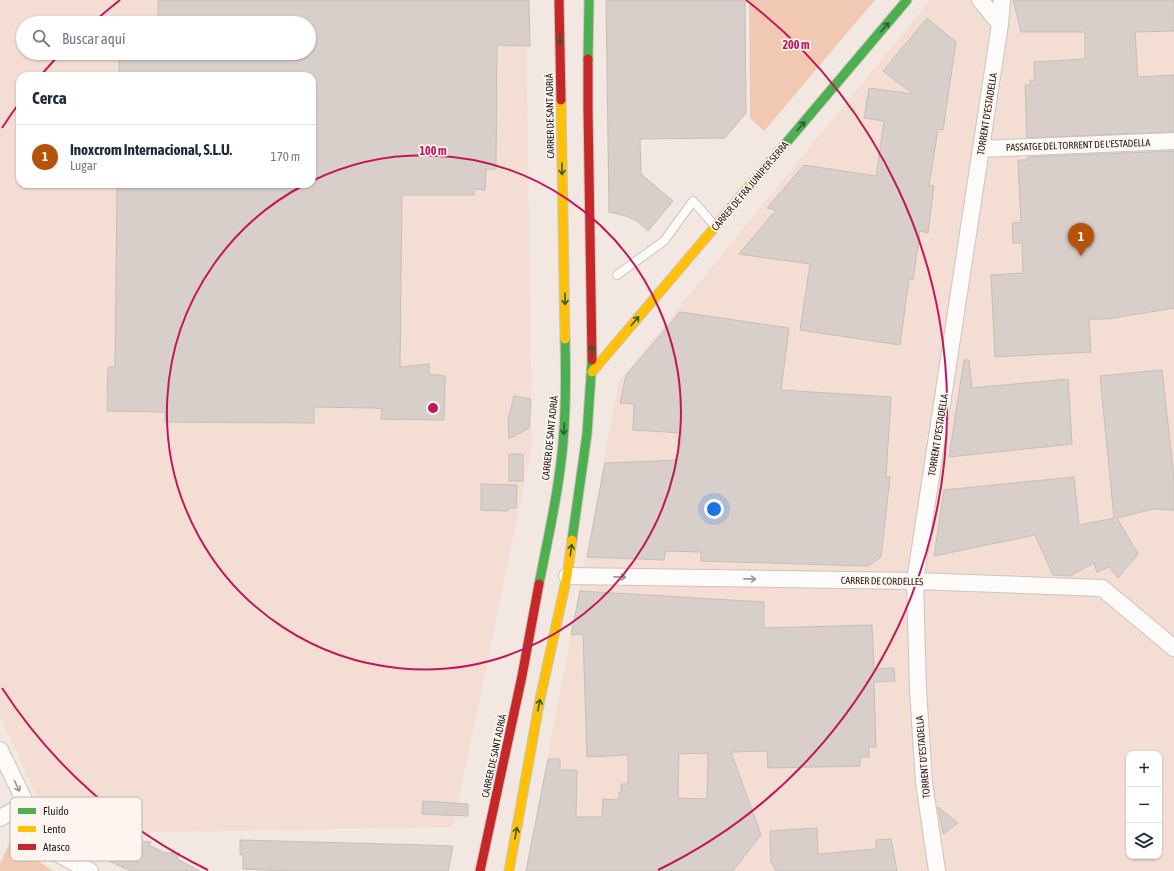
<!DOCTYPE html>
<html lang="es">
<head>
<meta charset="utf-8">
<style>
	:root { --surface:#fff; --page:#f2f2f3; --text:#1f2937; --muted:#747a83; --line:#e0e1e3; --accent:#b45309 }
	body { margin:0; font-family:"Asap Condensed",sans-serif; background:var(--page); color:var(--text) }
	.controls { position:absolute; right:12px; bottom:12px; display:grid; overflow:hidden; border-radius:8px; box-shadow:0 1px 3px #0004 }
	.controls button { width:36px; height:36px; display:grid; place-items:center; padding:0; border:0; border-bottom:1px solid var(--line); background:var(--surface); color:var(--text); font:20px sans-serif }
	.you { position:absolute; left:714px; top:509px; width:14px; height:14px; margin:-10px; border:3px solid #fff; border-radius:50%; background:#1a73e8; box-shadow:0 0 0 6px #1a73e833 }
	.badge { display:grid; place-items:center; width:26px; height:26px; border-radius:50%; background:var(--accent); color:#fff; font-size:13px; font-weight:700 }
	.pin { position:absolute; translate:-50% -33px; filter:drop-shadow(0 1px 2px #0008) }
	.pin::after { content:''; position:absolute; top:21px; width:14px; height:12px; background:inherit; clip-path:polygon(0 0,100% 0,50% 100%) }
	.list { margin:0; padding:0; list-style:none }
	h2 { display:flex; justify-content:space-between; align-items:center; height:52px; margin:0; padding:0 16px; font-size:17px }
	h2 small { font-size:13px; font-weight:400; color:var(--muted) }
	.list li { display:grid; grid-template-columns:26px 1fr auto; gap:12px; align-items:center; box-sizing:border-box; height:64px; padding:0 16px; border-top:1px solid var(--line) }
	.list b { display:block; font-size:15px; white-space:nowrap }
	.list p { margin:0; font-size:13px; white-space:nowrap; color:var(--muted) }
	.list em { font-size:13px; font-style:normal; color:var(--muted) }
	.icon { flex:none; width:22px; height:22px; fill:none; stroke:currentColor; stroke-width:2; stroke-linecap:round; stroke-linejoin:round }
	.map { position:relative; flex:none; width:1174px; height:871px; overflow:hidden }
	.search { position:absolute; background:var(--surface); box-shadow:0 1px 3px #0004; left:16px; top:16px; width:300px; height:44px; display:flex; align-items:center; gap:10px; box-sizing:border-box; padding:0 14px; border-radius:22px; color:var(--muted); font-size:15px }
	.panel { position:absolute; background:var(--surface); box-shadow:0 1px 3px #0004; left:16px; top:72px; width:300px; height:116px; border-radius:12px }
	.map>svg:first-child { display:block }
	.built { fill:#f4ded3; fill-rule:evenodd }
	.green { fill:#f1c8b1 }
	.building { fill:#d8cfca; stroke:#c7beb9; fill-rule:evenodd }
	.lines { fill:none; stroke-linecap:round; stroke-linejoin:round }
	.lane-casing { stroke:#ccc4bf; stroke-width:10 }
	.street-casing { stroke:#ccc4bf; stroke-width:18 }
	.fast-casing { stroke:#ccc4bf; stroke-width:11 }
	.slow-casing { stroke:#ccc4bf; stroke-width:11 }
	.jam-casing { stroke:#ccc4bf; stroke-width:11 }
	.lane { stroke:#fdfbfa; stroke-width:8 }
	.street { stroke:#fdfbfa; stroke-width:16 }
	.fast { stroke:#4caf50; stroke-width:9 }
	.slow { stroke:#ffc107; stroke-width:9 }
	.jam { stroke:#c62828; stroke-width:9 }
	.oneway { stroke:#335c2f }
	.oneway2 { stroke:#999592 }
	.ring { fill:none; stroke:#c2185b; stroke-width:2 }
	.labels { text-anchor:middle; dominant-baseline:central; stroke-width:3.5; stroke-linejoin:round; paint-order:stroke }
	.street-label { font-size:10px; fill:#1f1814; stroke:#fef5f1 }
	.key { fill:#fef5f1; stroke:#bbb3af; stroke-width:1 }
	.key-label { font-size:11px; fill:#1f1814 }
	.centre { fill:#c2185b; stroke:#fef5f1; stroke-width:2 }
	.ring-label { font-size:12px; text-anchor:middle; font-weight:bold; fill:#c2185b; stroke:#fef5f1; stroke-width:3.5; stroke-linejoin:round; paint-order:stroke }
</style>
</head>
<body>
<div class="map">
<svg width="1174" height="871" viewBox="0 0 1174 871">
	<rect width="100%" height="100%" fill="#f3e7e1"/>
	<path class="built" d="M0,0h526l6,447 -79,380 -398,7 -55,-117zM23,23h286v30h-286zM20,76h292v108h-292z
		M930,0h244v871h-649l16,-77 78,-413zM1129,754h30v102h-30z"/>
	<path class="green" d="M749,0h126l-111,131 -14,-13z
		M11,839l4,7 38,25h-53v-7z"/>
	<path class="building" d="M158,0h371l1,46 -33,-1 -1,124h-10l-1,21 -11,-1v6h-72l-2,172 29,-3v10l16,2 -1,44 -63,-1 1,-10 -9,-1 -59,-1v16l-149,-1v-10l-58,-1 1,-44h7l2,-183h195v-108h-193v-23h190v-30h-151z
		M606,0h139l1,113 -21,25 -85,1 1,35 32,27 -25,30 -11,-10 -11,-5 -17,-4z
		M1013,0h161v31l-39,1 3,45 36,-2v57l-147,6 -2,-53h5v-5h5l-1,-18 51,-3v-27h-64z
		M927,18l29,24 -13,88 -5,-1 -9,56 5,1 -6,47 -8,-2 -7,49 -4,-1 -9,66 -100,-15 10,-66 -71,-10 37,-44 -9,-2 37,-43 72,11 8,-55 -20,-3 5,-30 44,6 -30,-23z
		M1174,151v157l-67,11h-18l2,33 -96,5 -4,-82 32,-2 -1,-30h-9l-1,-20 9,-1 -3,-62h9v-3z
		M680,312l109,16 -8,62 110,7 -5,80h4l-9,80 -13,9 -167,-5v-9l-35,-1 -2,9 -77,-3 18,-94 73,-3 4,-27 -49,-3 1,-26 -14,-1 6,-28z
		M964,360h5l3,28 96,-9 4,65 -123,13z
		M1162,370l12,107v33l-21,-1 -36,9 21,36 -20,24 -9,-11 -12,5 -3,-9 -24,13 -17,-1 -18,-40 -101,21 10,-66 130,-13 5,48 35,-7 -14,-142z
		M514,396l17,3 -2,29 -20,11 -1,-19z
		M509,454h14v27h-14z
		M481,484l36,1 -1,23h-8v3l-27,-1z
		M580,591l184,11v26l108,-3 2,44 20,-1 1,13 -21,1 2,65h-7v10h-9v9l-92,2 -1,-17 -36,1 30,83 -28,36h-207l22,-112h12v11h17l-1,47h26l1,-18 16,1v-8h2v-8h7v-29l-41,2 -4,-123 -12,1zM708,753l-1,46 -29,-1 1,-44z
		M423,801l45,3v12l-46,-2z
		M938,807l20,16 -15,11z
		M817,828l1,26 58,-5v-9l15,-1 6,32h-121l-5,-9 -1,-31z
		M64,839l87,3 -2,3 16,8h15l-3,6 23,12h-70z
		M240,840l183,5 30,1 -5,25h-161l-44,-2v-13l-3,-2z"/>
	<g class="lines">
		<g class="lane-casing">
			<path id="lane" d="M617,275l47,-34 29,-40 22,25"/>
		</g>
		<g class="street-casing">
			<path id="street" d="M980,0l20,24
				M982,149l192,-8
				M567,576l348,5 187,7 72,60
				M0,750l26,54 25,46 39,21
				M0,818l26,-14
				M937,871l-13,-89 -6,-92 -3,-109 85,-557 2,-24"/>
		</g>
		<g class="fast-casing">
			<path id="fast" d="M588,59l1,-59
				M770,162l137,-162
				M572,540l15,-106 5,-74
				M539,584c9,-46 20,-94 24,-141 3,-35 3,-69 2,-104"/>
		</g>
		<g class="slow-casing">
			<path id="slow" d="M561,100l4,239
				M592,372l178,-210
				M509,871l31,-172 27,-123 5,-36"/>
		</g>
		<g class="jam-casing">
			<path id="jam" d="M559,0l2,100
				M588,59v50l4,251
				M480,871l42,-195 17,-92"/>
		</g>
		<use href="#lane" class="lane"/>
		<use href="#street" class="street"/>
		<use href="#fast" class="fast"/>
		<use href="#slow" class="slow"/>
		<use href="#jam" class="jam"/>
	</g>
	<defs><path id="oneway-shaft" d="M-6 0H5M1.5-3L5.5 0L1.5 3" fill="none" stroke-width="1.6" stroke-linecap="round" stroke-linejoin="round"/></defs>
	<g class="oneway">
		<use href="#oneway-shaft" transform="translate(885 27) rotate(-50)"/>
		<use href="#oneway-shaft" transform="translate(560 39) rotate(89)"/>
		<use href="#oneway-shaft" transform="translate(801 126) rotate(-50)"/>
		<use href="#oneway-shaft" transform="translate(562 169) rotate(89)"/>
		<use href="#oneway-shaft" transform="translate(565 299) rotate(89)"/>
		<use href="#oneway-shaft" transform="translate(635 321) rotate(-50)"/>
		<use href="#oneway-shaft" transform="translate(592 351) rotate(-91)"/>
		<use href="#oneway-shaft" transform="translate(564 429) rotate(94)"/>
		<use href="#oneway-shaft" transform="translate(571 550) rotate(-82)"/>
		<use href="#oneway-shaft" transform="translate(539 705) rotate(-79)"/>
		<use href="#oneway-shaft" transform="translate(516 833) rotate(-80)"/>
	</g>
	<g class="oneway2">
		<use href="#oneway-shaft" transform="translate(620 577) rotate(1)"/>
		<use href="#oneway-shaft" transform="translate(750 579) rotate(1)"/>
		<use href="#oneway-shaft" transform="translate(17 786) rotate(64)"/>
	</g>
	<g class="ring">
		<path d="M312 181A257 257 0 1 1 306 184"/>
		<path d="M208 870A514 514 0 0 1 2 688M2 128A514 514 0 0 1 20 102M42 74A514 514 0 0 1 60 54M96 20A514 514 0 0 1 120 0M746 0A514 514 0 0 1 658 870"/>
	</g>
	<g class="labels">
		<g class="street-label">
			<text transform="translate(987 114) rotate(-81)">TORRENT D'ESTADELLA</text>
			<text transform="translate(550 116) rotate(-91)">CARRER DE SANT ADRIÀ</text>
			<text transform="translate(1078 145) rotate(-2)">PASSATGE DEL TORRENT DE L'ESTADELLA</text>
			<text transform="translate(750 186) rotate(-50)">CARRER DE FRA JUNÍPER SERRA</text>
			<text transform="translate(938 435) rotate(-81)">TORRENT D'ESTADELLA</text>
			<text transform="translate(550 438) rotate(-84)">CARRER DE SANT ADRIÀ</text>
			<text transform="translate(882 581) rotate(1)">CARRER DE CORDELLES</text>
			<text transform="translate(494 756) rotate(-78)">CARRER DE SANT ADRIÀ</text>
			<text transform="translate(923 757) rotate(-95)">TORRENT D'ESTADELLA</text>
		</g>
	</g>
	<rect x="10" y="797" width="132" height="64" rx="6" class="key"/>
	<rect x="18" y="808" width="18" height="6" fill="#4caf50"/>
	<rect x="18" y="826" width="18" height="6" fill="#ffc107"/>
	<rect x="18" y="844" width="18" height="6" fill="#c62828"/>
	<g class="key-label">
		<text x="43" y="815">Fluido</text>
		<text x="43" y="833">Lento</text>
		<text x="43" y="851">Atasco</text>
	</g>
	<circle cx="433" cy="408" r="6" class="centre"/>
	<g class="ring-label">
		<text x="796" y="49">200 m</text>
		<text x="433" y="155">100 m</text>
	</g>
</svg>
<div class="controls">
<button>+</button>
<button>−</button>
<button><svg class="icon" aria-label="layers" viewBox="0 0 24 24"><path d="M12 4l9 5-9 5-9-5zM3 14l9 5 9-5"/></svg></button>
</div>
<div class="you"></div>
<div class="pin badge" style="left:1081px;top:256px">1</div>
<div class="search"><svg class="icon" aria-label="search" viewBox="0 0 24 24"><circle cx="10" cy="10" r="6"/><path d="M15 15l6 6"/></svg>Buscar aquí</div>
<section class="panel">
<h2>Cerca<small></small></h2>
<ul class="list">
<li><span class="badge">1</span><div><b>Inoxcrom Internacional, S.L.U.</b><p>Lugar</p></div><em>170 m</em></li>
</ul>
</section>
</div>
</body>
</html>
